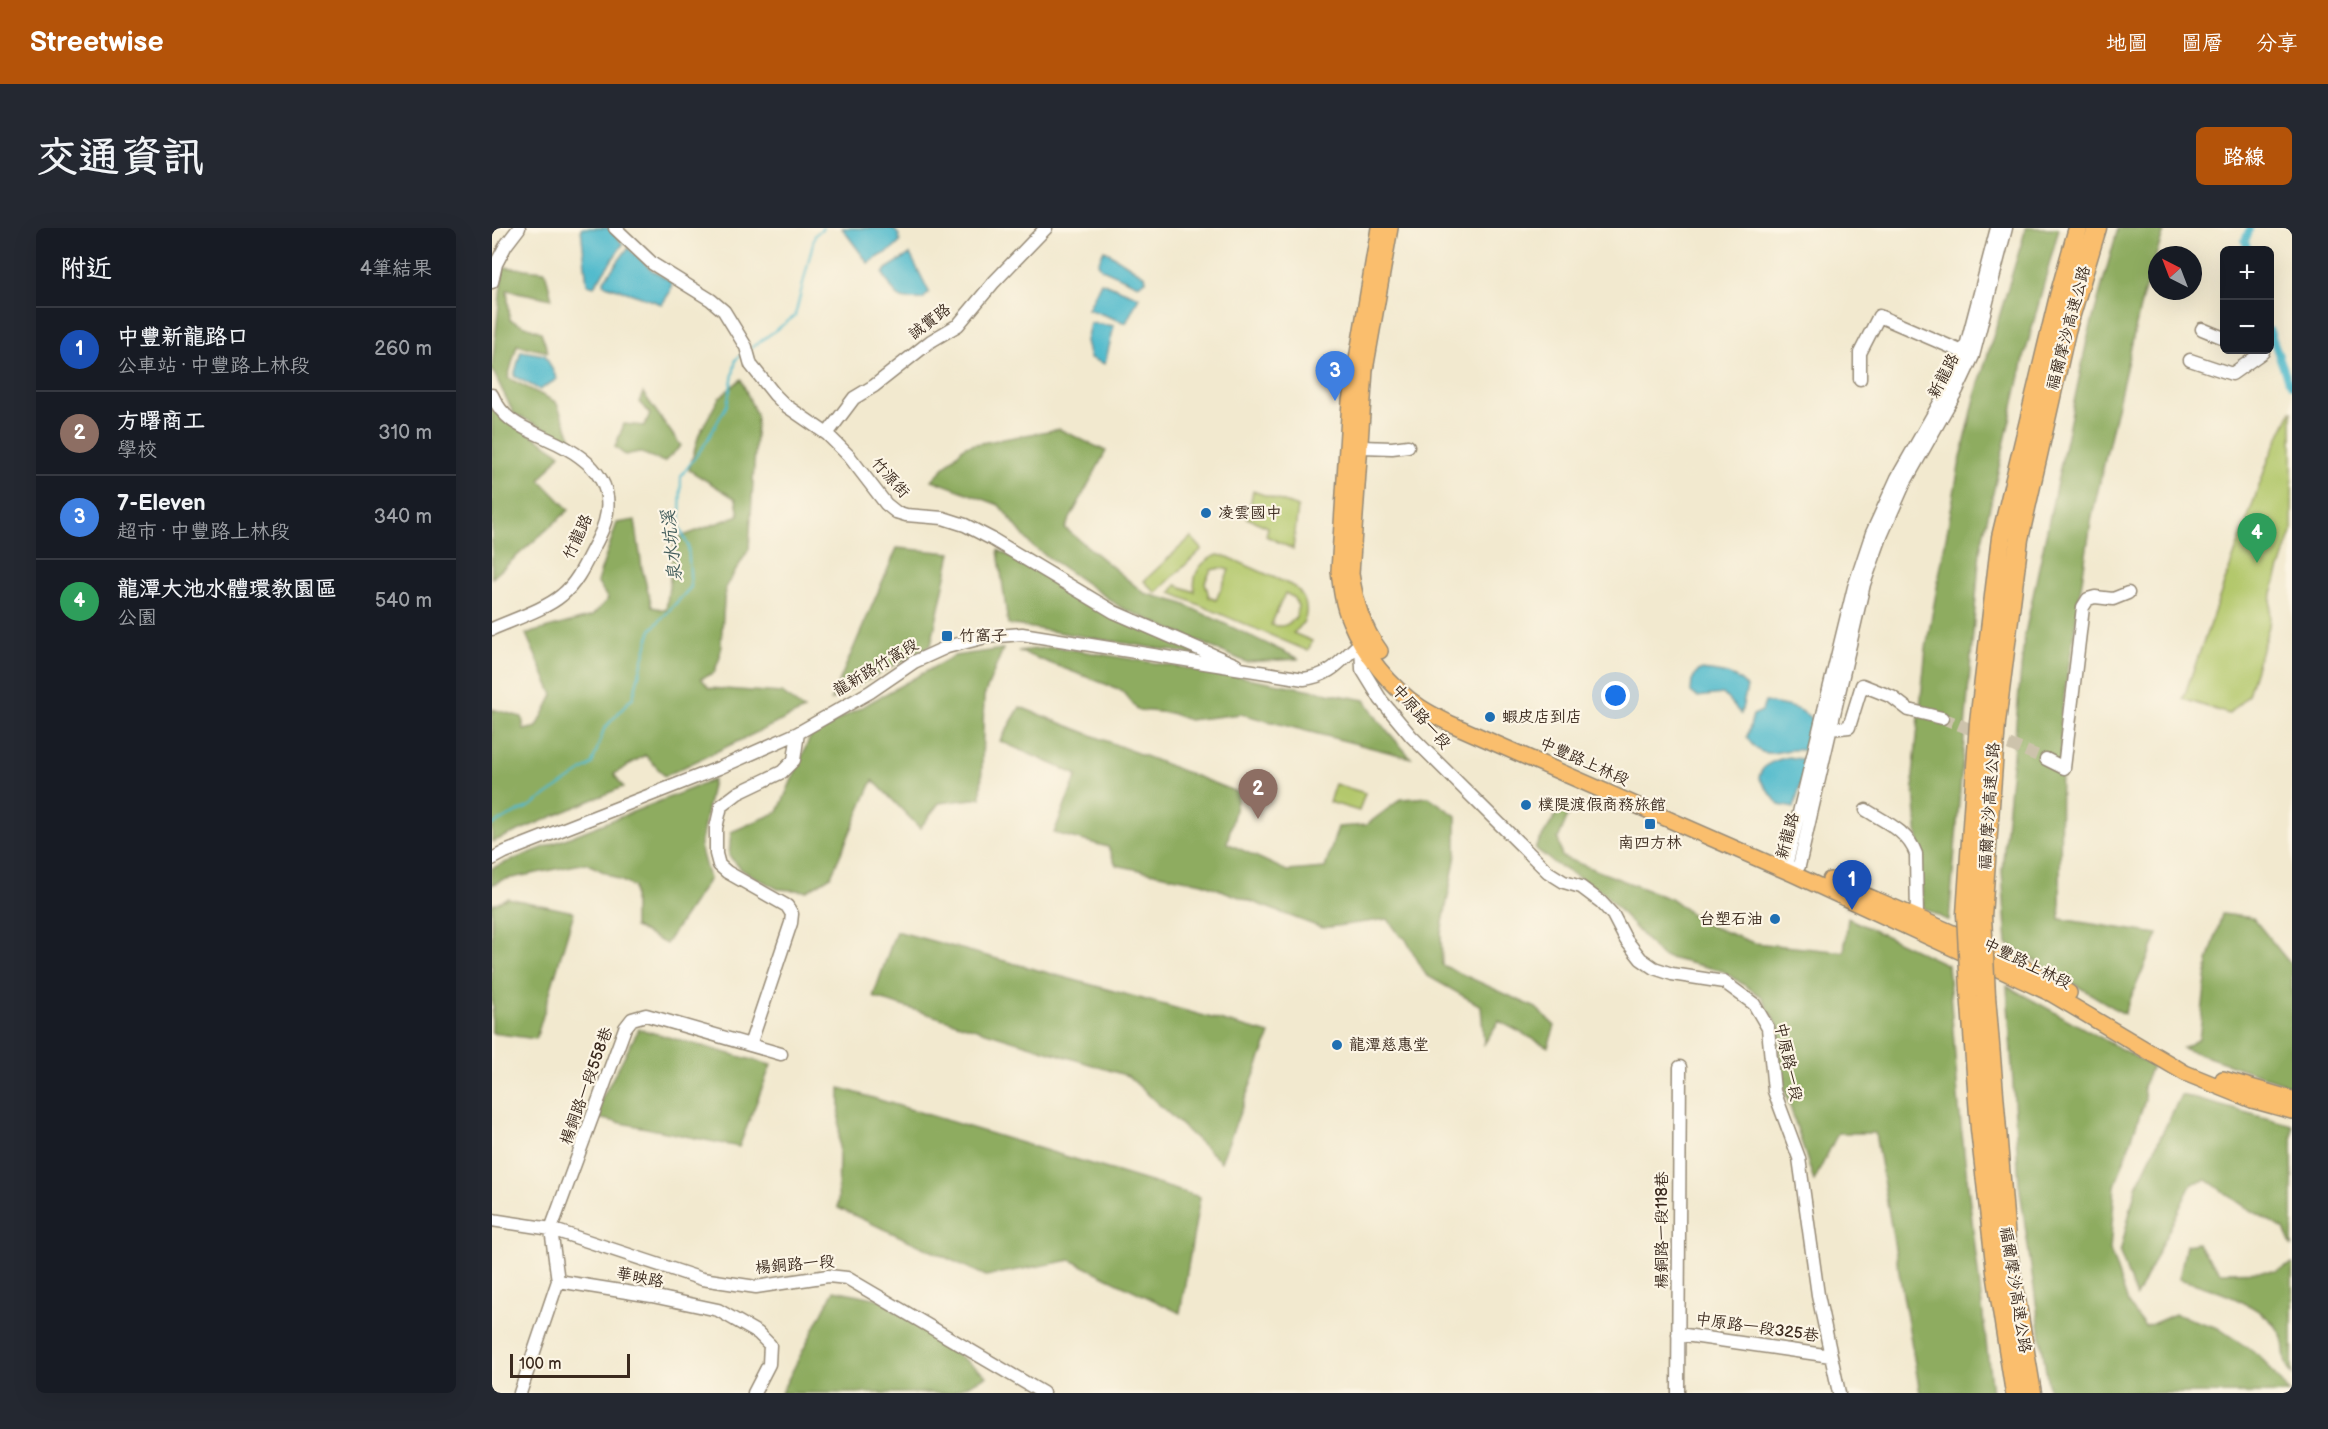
<!DOCTYPE html>
<html lang="zh-TW">
<head>
<meta charset="utf-8">
<style>
	:root { --surface:#171b24; --page:#242831; --text:#f1f3f6; --muted:#9ea1a6; --line:#363941; --accent:#b45309 }
	body { margin:0; font-family:"Balsamiq Sans","LXGW WenKai TC",sans-serif; background:var(--page); color:var(--text) }
	.controls { position:absolute; right:18px; top:18px; display:grid; overflow:hidden; border-radius:9px; box-shadow:0 6px 24px #0002 }
	.controls button { width:54px; height:54px; display:grid; place-items:center; padding:0; border:0; border-bottom:2px solid var(--line); background:var(--surface); color:var(--text); font:30px sans-serif }
	.compass { position:absolute; left:1656px; top:18px; width:54px; height:54px; border-radius:50%; background:var(--surface); box-shadow:0 6px 24px #0002; rotate:318deg }
	.scale { position:absolute; left:18px; bottom:15px; width:120px; box-sizing:border-box; padding-left:6px; border:3px solid #3b2a1e; border-top:0; font-size:16px; line-height:21px; white-space:nowrap; color:#3b2a1e; -webkit-text-stroke:4px #fcf5e5; paint-order:stroke }
	.you { position:absolute; left:1124px; top:468px; width:21px; height:21px; margin:-15px; border:4px solid #fff; border-radius:50%; background:#1a73e8; box-shadow:0 0 0 9px #1a73e833 }
	.badge { display:grid; place-items:center; width:39px; height:39px; border-radius:50%; background:var(--accent); color:#fff; font-size:20px; font-weight:700 }
	.pin { position:absolute; translate:-50% -50px; filter:drop-shadow(0 2px 3px #0008) }
	.pin::after { content:''; position:absolute; top:32px; width:21px; height:18px; background:inherit; clip-path:polygon(0 0,100% 0,50% 100%) }
	.list { margin:0; padding:0; list-style:none }
	h2 { display:flex; justify-content:space-between; align-items:center; height:78px; margin:0; padding:0 24px; font-size:26px }
	h2 small { font-size:20px; font-weight:400; color:var(--muted) }
	.list li { display:grid; grid-template-columns:39px 1fr auto; gap:18px; align-items:center; box-sizing:border-box; height:84px; padding:0 24px; border-top:2px solid var(--line) }
	.list b { display:block; font-size:22px; white-space:nowrap }
	.list p { margin:0; font-size:20px; white-space:nowrap; color:var(--muted) }
	.list em { font-size:20px; font-style:normal; color:var(--muted) }
	.map { position:relative; flex:none; width:1800px; height:1165px; overflow:hidden; border-radius:9px }
	header { display:flex; align-items:center; gap:36px; box-sizing:border-box; height:84px; padding:0 30px; background:var(--accent); color:#fff }
	header strong { font-size:28px }
	nav { display:flex; gap:33px; margin-inline-start:auto; font-size:21px }
	.intro { display:flex; align-items:center; justify-content:space-between; box-sizing:border-box; height:144px; padding:0 36px }
	h1 { margin:0; font-size:42px }
	.button { padding:15px 27px; border-radius:9px; background:var(--accent); color:#fff; font-size:21px; font-weight:700 }
	main { display:flex; gap:36px; padding:0 36px }
	aside { flex:1; background:var(--surface); border-radius:9px; box-shadow:0 6px 24px #0002 }
	.map>svg:first-child { display:block }
	.green { fill:#b3c86c; stroke:#777945; stroke-width:1.5; fill-rule:evenodd }
	.forest { fill:#8eac60; stroke:#646b3f; stroke-width:1.5 }
	.water { fill:#50bacc; stroke:#467275; stroke-width:1.5 }
	.lines { fill:none; stroke-linecap:round; stroke-linejoin:round }
	.stream { stroke:#50bacc; stroke-width:2 }
	.canal { stroke:#50bacc; stroke-width:8 }
	.minor-tunnel { stroke:#cdc3ac; stroke-width:12; stroke-dasharray:12 6; stroke-linecap:butt }
	.minor-casing { stroke:#968a76; stroke-width:15 }
	.major-casing { stroke:#968a76; stroke-width:18 }
	.highway-casing { stroke:#968a76; stroke-width:21 }
	.minor { stroke:#fff; stroke-width:12 }
	.major { stroke:#fabe6d; stroke-width:15 }
	.highway { stroke:#fabe6d; stroke-width:18 }
	.highway-bridge-casing { stroke:#968a76; stroke-width:21; stroke-linecap:butt }
	.highway-bridge { stroke:#fabe6d; stroke-width:18 }
	.poi-dot { fill:#1f6fb2; stroke:#fcf5e5; stroke-width:2 }
	.labels { text-anchor:middle; dominant-baseline:central; stroke-width:4.5; stroke-linejoin:round; paint-order:stroke }
	.street-label { font-size:16px; fill:#3b2a1e; stroke:#fcf5e5 }
	.poi-label { font-size:16px; fill:#3b2a1e; stroke:#fcf5e5; text-anchor:start }
	.water-label { font-size:18px; font-style:italic; fill:#425c5b; stroke:#fcf5e5 }
</style>
</head>
<body>
<header>
<strong>Streetwise</strong>
<nav><a>地圖</a><a>圖層</a><a>分享</a></nav>
</header>
<div class="intro"><h1>交通資訊</h1><a class="button">路線</a></div>
<main>
<aside>
<h2>附近<small>4筆結果</small></h2>
<ul class="list">
<li><span class="badge" style="background:#1a4fb4">1</span><div><b>中豐新龍路口</b><p>公車站 · 中豐路上林段</p></div><em>260 m</em></li>
<li><span class="badge" style="background:#8d6e63">2</span><div><b>方曙商工</b><p>學校</p></div><em>310 m</em></li>
<li><span class="badge" style="background:#3f7fe0">3</span><div><b>7-Eleven</b><p>超市 · 中豐路上林段</p></div><em>340 m</em></li>
<li><span class="badge" style="background:#2e9e5b">4</span><div><b>龍潭大池水體環教園區</b><p>公園</p></div><em>540 m</em></li>
</ul>
</aside>
<div class="map">
<svg width="1800" height="1165" viewBox="0 0 1800 1165">
	<rect width="100%" height="100%" fill="#fcf5e5"/>
	<filter id="ink" filterUnits="userSpaceOnUse"><feTurbulence type="fractalNoise" baseFrequency=".0167" numOctaves="2"/><feDisplacementMap in="SourceGraphic" scale="12" xChannelSelector="R" yChannelSelector="G"/><feConvolveMatrix kernelMatrix="1 2 1 2 8 2 1 2 1" color-interpolation-filters="sRGB"/></filter>
	<filter id="wash" filterUnits="userSpaceOnUse"><feTurbulence type="fractalNoise" baseFrequency=".008" numOctaves="4" result="noise"/><feDisplacementMap in="SourceGraphic" scale="24" xChannelSelector="R" yChannelSelector="G"/><feGaussianBlur stdDeviation="1.35" result="paint"/><feColorMatrix in="noise" values="0 0 0 0 0 0 0 0 0 0 0 0 0 0 0 0 0 1.4 0 .05"/><feComposite in="paint" operator="in"/></filter>
	<g filter="url(#wash)">
		<rect width="100%" height="100%" fill="#f2e9cf"/>
		<path class="green" d="M1800,182v122l-20,61 -3,33 -21,69c-6,8 -13,11 -19,19l-46,-15 86,-241z
			M761,263l45,16 -5,42 -27,-13 2,-9 -21,-9z
			M699,309l11,12 -46,44 -12,-12z
			M726,327l10,2 67,30c15,15 16,33 -2,46l19,8 -4,10 -137,-58 5,-8 19,7c-3,-18 5,-31 23,-37zM729,340l8,2 -13,30 -7,-3 -4,-15 6,-12zM793,365l8,4 5,9 -2,11c-7,8 -14,11 -25,8z
			M843,556l30,9 -6,18 -30,-9z"/>
		<path class="forest" d="M1534,0h33l-34,126 -45,196 -31,371 -26,-13 -10,-132 13,-128 33,-182 18,-76z
			M1626,0h47l-23,71 -50,217 -31,200 -1,203 98,15 -34,80 -117,-70 -5,-73 22,-233 64,-302z
			M11,39l42,4 7,28 -45,-9 3,30 31,12 7,20 -31,-7 -9,33 48,24 17,39 -59,-27 -22,-45z
			M249,151l16,38 -8,132 -24,39 -5,69 -6,16 -13,5 8,10 73,5 22,17 -139,66 -20,-21 -31,19 9,13 -131,55v-133l30,8 2,13 13,-3 16,-32 -27,-61 66,-18 16,-17 -11,-17 20,-59 18,-3 7,48 10,39 14,3 9,-71 64,-24 -3,-16 -47,-29 10,-36 20,-36z
			M151,165l38,53 -17,16 -25,-10 -14,3 -10,-8 9,-23 20,2 6,-12 -11,-12z
			M0,180l68,46 -20,26 29,30 -77,68z
			M567,201l47,22 -41,77 79,65 37,10 118,56 -53,3 -124,-54 -90,-62 -33,-41 -67,-25 33,-34z
			M405,320l54,5 -20,92 -100,55z
			M506,322l216,106 -4,7 -25,-10 -177,-29z
			M564,419l186,30 123,23 13,20 33,38 -170,-44 -52,6 -19,-7 -32,-3 -17,-20 -103,-39z
			M511,421l-19,47 -3,102 -42,5 -19,25 -47,-48 -42,96 -24,15 -29,-2 -36,-19 -13,-14 2,-24 47,-20 33,-77 143,-79z
			M528,479l219,86 -12,50 60,28 38,-3 13,-41 28,-2 35,-26 28,-2 27,19v39l-15,78 1,32 94,43 19,18 -7,21 -49,-26 -15,23 -3,-38 -55,-31 -21,-37 -5,-2 -12,-17 -66,9 -120,-45 -86,-18 -8,-18 -54,-14 23,-58 -77,-34z
			M221,552l-13,66 9,33 -43,65 -32,-17v-40l-48,-24 -84,17 -10,5v-17z
			M1079,580l-13,31 4,18 111,43 30,23 51,20 90,9 4,-34 100,47 11,143 33,285h-72l-45,-260h-37l-24,48 -34,-106 -2,-49 -17,-30 -38,-25 -62,-15 -58,-64 -48,-28 -20,-16 25,-39z
			M15,670l67,14 -38,127 -44,-6v-21l2,-5 -2,-2v-100z
			M1730,686l31,4 39,48v120l-110,-38 17,-9 9,-77z
			M404,703l374,103 -49,128 -93,-86 -255,-79z
			M1515,758l145,80 -9,21 2,13 -30,86 -5,64 18,53 17,24 30,-13 43,14 43,29 28,36h-240l-30,-210z
			M147,801l132,36 -32,82 -147,-30z
			M348,860l360,109 -20,116 -109,-53 -85,16 -148,-68z
			M1689,867l111,30v122l-8,-18 -40,-23 -37,-26 -15,3 -56,114 -16,-44 16,-66z
			M1705,1015l23,29 56,-1 16,-7v111c-12,-17 -5,-25 -11,-40 -13,-30 -73,-48 -102,-56l7,-34z
			M342,1062l45,9 108,77 -36,17h-170z"/>
		<path class="water" d="M89,0h27l15,16 -29,42 -7,-2z
			M350,0h51l6,7 1,7 -7,7 -25,14z
			M136,20l25,23 19,11 -2,10 -8,12 -59,-20 1,-4z
			M612,22l41,26 1,4 -8,5 -36,-16 -4,-6z
			M418,26l19,38 -6,7c-28,2 -25,-2 -40,-25l3,-5z
			M609,54l38,15 -13,26 -38,-14z
			M598,95l24,3 -9,38 -15,-6 -4,-17z
			M29,123l24,4 12,24 -17,11 -26,-14z
			M1207,442c19,2 35,2 48,17l-6,27 -18,-20 -26,3 -6,-5 1,-12z
			M1273,474c20,4 35,4 50,20l-6,28c-8,0 -17,-1 -25,1 -17,4 -27,4 -37,-14l6,-22 9,-4z
			M1296,529l19,3 -13,48 -15,-3 -20,-27c3,-15 16,-17 29,-21z"/>
		<g class="lines">
			<path class="stream" d="M258,121l45,-33 20,-81 8,-7
				M0,597l40,-20 60,-41 12,-35 29,-32 18,-67 40,-43 -3,-41 -8,-18 1,-52 24,-32 22,-39 9,-46 7,-5"/>
			<path class="canal" d="M1756,22l-3,-9 5,-13
				M1778,103l17,47 5,7"/>
		</g>
	</g>
	<g filter="url(#ink)">
		<g class="lines">
			<path class="minor-tunnel" d="M1450,490l104,41"/>
			<g class="minor-casing">
				<path id="minor" d="M123,0l38,36 58,36 13,11 22,36 5,18 24,30 10,10 42,29 22,22 37,48 10,8 10,3 37,3 22,7 27,14 122,73 122,53
					M1505,0l-33,126 -14,31 -53,93 -25,55 -18,54 -67,275 6,12 6,-8 65,-282 18,-50 23,-52 52,-92 16,-34 33,-128
					M0,54l4,-18 10,-19 13,-17
					M1710,101l22,9
					M1698,132l42,14 31,-22
					M1368,151v-26l19,-37 93,40
					M0,167c11,26 32,33 56,44 48,21 76,51 49,102 -10,18 -18,40 -35,54 -16,14 -50,25 -70,34
					M335,206l27,-36 20,-12 57,-45 27,-16 36,-43 52,-54
					M869,219l31,1 16,-2
					M869,415l1,26 19,31 30,36 137,136 16,10 17,5 20,15 12,13 13,25 15,19 13,9 18,6 52,8 30,22 14,24 6,63 25,67 19,137 21,98
					M1338,501l19,-2 13,-42 30,12 17,13 33,8
					M1554,531l18,9 19,-161 5,-8 7,-2 18,2 15,-6
					M1374,582c19,12 42,21 50,44l1,64
					M0,631l13,-7 214,-84 79,-35 72,-41 44,-30 33,-15 39,-10 36,-3 282,45c31,-4 37,-21 60,-39
					M258,817l41,-122 1,-9 -5,-8 -60,-34 -8,-7 -3,-11v-26l5,-22 17,-13 44,-21 12,-12 4,-27
					M0,992l59,9 151,50 54,8 72,-11 19,2 196,115
					M66,1053l-7,-52 74,-201 7,-9 14,-4 135,39
					M1186,1106l153,22
					M28,1165l38,-112 94,15 66,14 40,23 12,12 -1,19 -15,29
					M1186,1165l2,-326"/>
			</g>
			<g class="major-casing">
				<path id="major" d="M887,0l-29,173 -11,170c2,18 4,34 11,50 13,32 41,67 70,86 9,6 19,11 29,16l344,151 259,120 133,79 67,27 40,11
					M888,423c-18,-25 -24,-47 -29,-77l14,-204 25,-142
					M1338,652c80,35 164,67 239,113
					M1731,851l69,20"/>
			</g>
			<g class="highway-casing">
				<path id="highway" d="M1474,686l13,-192 22,-185 58,-241 19,-68
					M1490,688l14,-193 23,-184 47,-208 31,-103
					M1478,763l10,138 16,143 19,121
					M1494,768l20,244 26,153"/>
			</g>
			<use href="#minor" class="minor"/>
			<use href="#major" class="major"/>
			<use href="#highway" class="highway"/>
			<g class="highway-bridge-casing">
				<path id="highway-bridge" d="M1474,686l4,77
					M1490,688l4,80"/>
			</g>
			<use href="#highway-bridge" class="highway-bridge"/>
		</g>
	</g>
	<g class="poi-dot">
		<circle cx="714" cy="285" r="6"/>
		<rect x="449" y="402" width="12" height="12" rx="3"/>
		<circle cx="998" cy="489" r="6"/>
		<circle cx="1034" cy="577" r="6"/>
		<rect x="1152" y="590" width="12" height="12" rx="3"/>
		<circle cx="1283" cy="691" r="6"/>
		<circle cx="845" cy="817" r="6"/>
	</g>
	<g class="labels">
		<g class="street-label">
			<text transform="translate(438 94) rotate(-37)">誠實路</text>
			<text transform="translate(1577 100) rotate(-75)">福爾摩沙高速公路</text>
			<text transform="translate(1452 148) rotate(-63)">新龍路</text>
			<text transform="translate(398 250) rotate(48)">竹源街</text>
			<text transform="translate(86 309) rotate(-65)">竹龍路</text>
			<text transform="translate(384 440) rotate(-31)">龍新路竹窩段</text>
			<text transform="translate(929 489) rotate(49)">中原路一段</text>
			<text transform="translate(1092 534) rotate(24)">中豐路上林段</text>
			<text transform="translate(1498 578) rotate(-86)">福爾摩沙高速公路</text>
			<text transform="translate(1296 608) rotate(-75)">新龍路</text>
			<text transform="translate(1535 736) rotate(26)">中豐路上林段</text>
			<text transform="translate(1296 834) rotate(78)">中原路一段</text>
			<text transform="translate(95 858) rotate(-70)">楊銅路一段558巷</text>
			<text transform="translate(1170 1002) rotate(-90)">楊銅路一段118巷</text>
			<text transform="translate(303 1037) rotate(-5)">楊銅路一段</text>
			<text transform="translate(148 1050) rotate(11)">華映路</text>
			<text transform="translate(1523 1062) rotate(81)">福爾摩沙高速公路</text>
			<text transform="translate(1265 1100) rotate(8)">中原路一段325巷</text>
		</g>
		<g class="poi-label">
			<text x="726" y="285">凌雲國中</text>
			<text x="467" y="408">竹窩子</text>
			<text x="1010" y="489">蝦皮店到店</text>
			<text x="1046" y="577">樸隄渡假商務旅館</text>
			<text x="1158" y="615" text-anchor="middle">南四方林</text>
			<text x="1271" y="691" text-anchor="end">台塑石油</text>
			<text x="857" y="817">龍潭慈惠堂</text>
		</g>
		<g class="water-label">
			<text transform="translate(180 318) rotate(-96)">泉水坑溪</text>
		</g>
	</g>
</svg>
<div class="controls">
<button>+</button>
<button>−</button>
</div>
<svg class="compass" viewBox="-18 -18 36 36"><path d="M0-13l5 13h-10z" fill="#e53935"/><path d="M0 13l5-13h-10z" fill="#9ea1a6"/></svg>
<div class="scale">100 m</div>
<div class="you"></div>
<div class="pin badge" style="left:1360px;top:682px;background:#1a4fb4">1</div>
<div class="pin badge" style="left:766px;top:591px;background:#8d6e63">2</div>
<div class="pin badge" style="left:843px;top:173px;background:#3f7fe0">3</div>
<div class="pin badge" style="left:1765px;top:335px;background:#2e9e5b">4</div>
</div>
</main>
</body>
</html>
